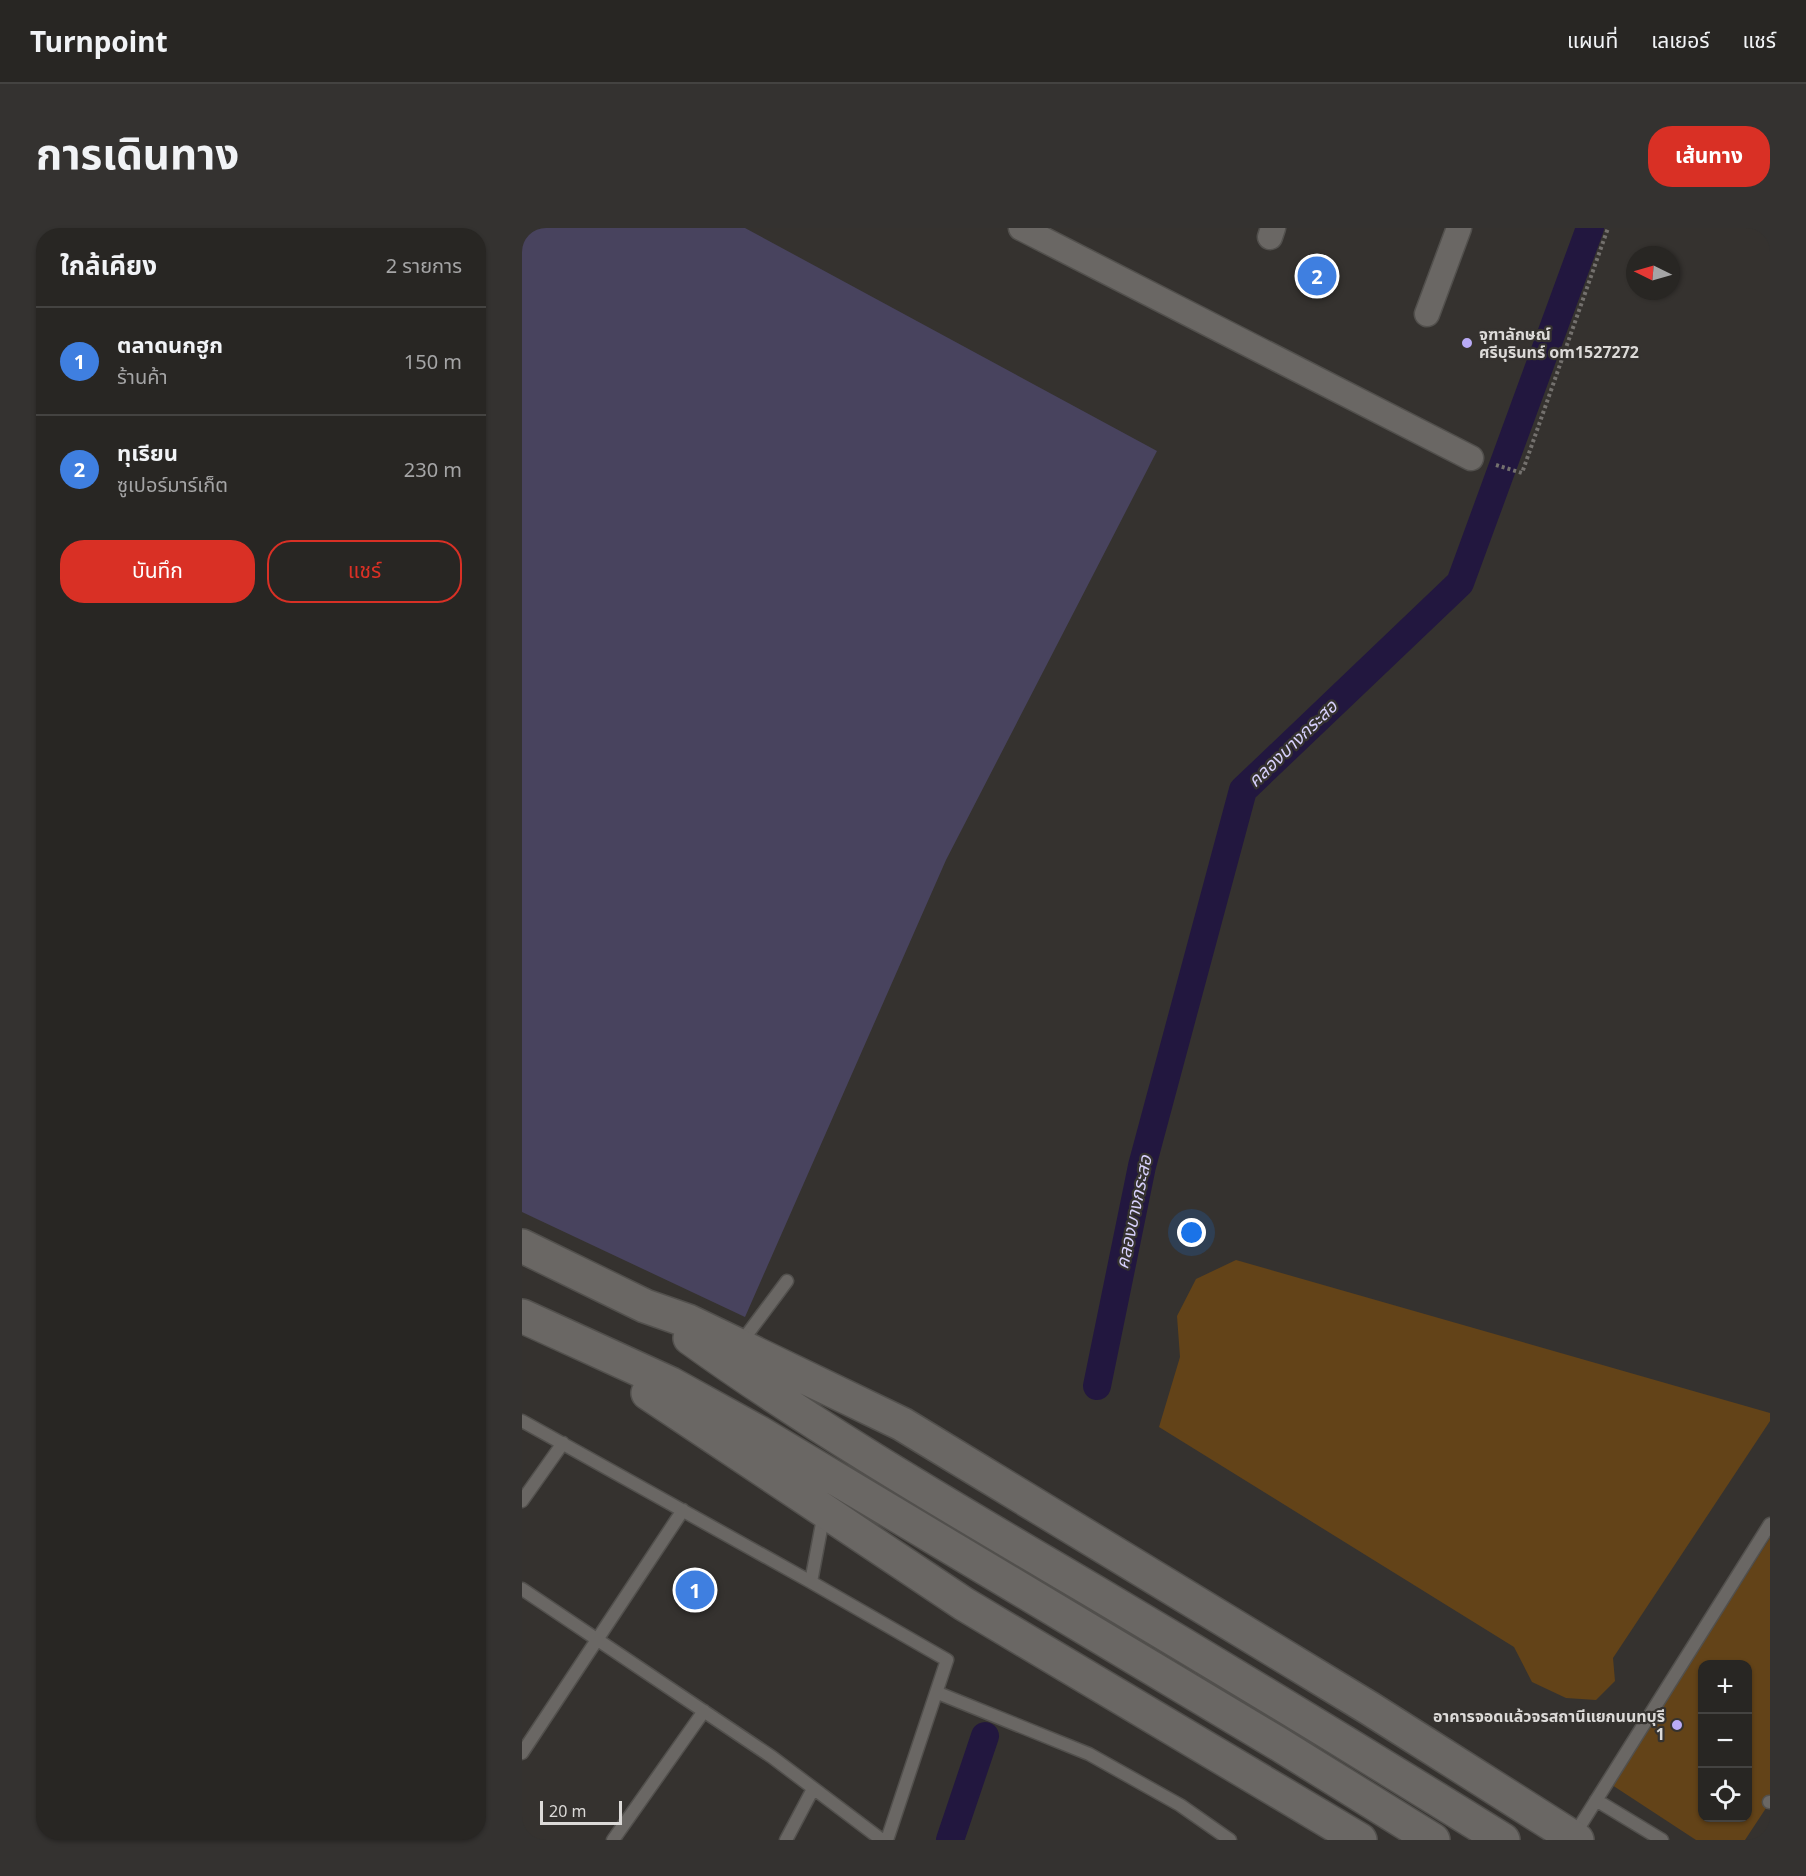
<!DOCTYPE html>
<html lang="th">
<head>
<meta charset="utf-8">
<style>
	:root { --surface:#282623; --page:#343230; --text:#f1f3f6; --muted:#a5a5a6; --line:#444341; --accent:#d93025 }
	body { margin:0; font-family:"Noto Sans","Noto Sans Thai",sans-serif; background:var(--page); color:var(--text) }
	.controls { position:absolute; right:18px; bottom:18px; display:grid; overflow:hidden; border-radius:12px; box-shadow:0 2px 4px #0004 }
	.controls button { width:54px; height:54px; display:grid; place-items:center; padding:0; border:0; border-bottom:2px solid var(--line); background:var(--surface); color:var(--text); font:30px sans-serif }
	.compass { position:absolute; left:1104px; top:18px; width:54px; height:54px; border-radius:50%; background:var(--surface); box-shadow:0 2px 4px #0004; rotate:275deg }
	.scale { position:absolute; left:18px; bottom:15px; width:82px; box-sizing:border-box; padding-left:6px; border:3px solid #dcdad8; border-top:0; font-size:16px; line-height:21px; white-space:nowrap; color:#dcdad8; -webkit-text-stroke:4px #35322f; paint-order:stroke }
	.you { position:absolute; left:670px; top:1005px; width:21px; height:21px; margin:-15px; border:4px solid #fff; border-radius:50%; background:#1a73e8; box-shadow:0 0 0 9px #1a73e833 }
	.badge { display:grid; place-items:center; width:39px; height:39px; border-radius:50%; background:var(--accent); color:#fff; font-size:20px; font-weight:700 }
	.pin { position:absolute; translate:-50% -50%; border:3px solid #fff; box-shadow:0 2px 6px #0006 }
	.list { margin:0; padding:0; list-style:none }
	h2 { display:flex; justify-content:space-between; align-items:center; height:78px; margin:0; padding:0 24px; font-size:26px }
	h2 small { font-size:20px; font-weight:400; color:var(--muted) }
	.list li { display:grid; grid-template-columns:39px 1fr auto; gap:18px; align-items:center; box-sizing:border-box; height:108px; padding:0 24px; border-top:2px solid var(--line) }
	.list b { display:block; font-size:22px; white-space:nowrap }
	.list p { margin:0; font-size:20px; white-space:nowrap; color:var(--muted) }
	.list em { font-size:20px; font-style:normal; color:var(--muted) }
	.actions { display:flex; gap:12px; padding:18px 24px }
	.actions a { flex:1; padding:14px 0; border:2px solid var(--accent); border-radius:24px; text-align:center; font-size:21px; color:var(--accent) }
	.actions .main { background:var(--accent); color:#fff }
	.icon { flex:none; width:33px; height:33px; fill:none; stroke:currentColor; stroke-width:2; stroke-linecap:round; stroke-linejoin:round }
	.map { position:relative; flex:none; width:1248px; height:1612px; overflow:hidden; border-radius:24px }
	header { display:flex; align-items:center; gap:36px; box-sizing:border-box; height:84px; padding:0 30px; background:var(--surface); border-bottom:2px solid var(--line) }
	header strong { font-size:28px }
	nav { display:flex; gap:33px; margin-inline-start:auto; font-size:21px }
	.intro { display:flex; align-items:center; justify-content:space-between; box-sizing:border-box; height:144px; padding:0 36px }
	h1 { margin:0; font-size:42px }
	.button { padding:15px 27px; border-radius:24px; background:var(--accent); color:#fff; font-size:21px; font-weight:700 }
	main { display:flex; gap:36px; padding:0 36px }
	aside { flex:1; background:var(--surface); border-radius:24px; box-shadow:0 2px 4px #0004 }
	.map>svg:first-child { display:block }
	.green { fill:#48435e }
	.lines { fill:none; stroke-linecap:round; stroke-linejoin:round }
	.canal { stroke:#22173f; stroke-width:28 }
	.building { fill:#634318; fill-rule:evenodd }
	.lane-casing { stroke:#52504d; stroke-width:15 }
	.street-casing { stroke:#52504d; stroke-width:27 }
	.secondary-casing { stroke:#52504d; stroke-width:36 }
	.path { stroke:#74716e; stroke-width:4; stroke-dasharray:3 3; stroke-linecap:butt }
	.lane { stroke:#6a6764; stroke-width:12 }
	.street { stroke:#6a6764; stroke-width:24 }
	.secondary { stroke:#6a6764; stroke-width:33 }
	.poi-dot { fill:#b9abf7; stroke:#35322f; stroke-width:2 }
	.labels { text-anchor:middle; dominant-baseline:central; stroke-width:4.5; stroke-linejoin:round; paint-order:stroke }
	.poi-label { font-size:16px; font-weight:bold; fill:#dcdad8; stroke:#35322f; text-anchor:start }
	.water-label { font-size:18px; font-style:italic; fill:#d7d0fc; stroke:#35322f }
</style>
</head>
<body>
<header>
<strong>Turnpoint</strong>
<nav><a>แผนที่</a><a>เลเยอร์</a><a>แชร์</a></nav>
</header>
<div class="intro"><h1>การเดินทาง</h1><a class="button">เส้นทาง</a></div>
<main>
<aside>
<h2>ใกล้เคียง<small>2 รายการ</small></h2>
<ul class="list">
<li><span class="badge" style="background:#3f7fe0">1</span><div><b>ตลาดนกฮูก</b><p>ร้านค้า</p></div><em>150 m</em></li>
<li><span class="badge" style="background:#3f7fe0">2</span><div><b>ทุเรียน</b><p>ซูเปอร์มาร์เก็ต</p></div><em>230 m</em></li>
</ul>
<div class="actions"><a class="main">บันทึก</a><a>แชร์</a></div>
</aside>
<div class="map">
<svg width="1248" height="1612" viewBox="0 0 1248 1612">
	<rect width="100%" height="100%" fill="#35322f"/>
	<path class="green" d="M0,0h223l412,223 -211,409 -201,457 -223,-105z"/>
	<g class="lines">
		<path class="canal" d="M575,1158l45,-220 101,-376 217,-207 130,-355
			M428,1612l35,-104"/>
	</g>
	<path class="building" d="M714,1032l534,153v8l-157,237 2,23 -19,19 -30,-2 -34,-16 -18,-35 -355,-220 21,-70 -3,-41 19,-37z
		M1248,1310v264l-25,38h-49l-84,-55zM1180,1436h46v154h-46z"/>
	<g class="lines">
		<g class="lane-casing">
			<path id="lane" d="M218,1116l47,-63
				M0,1193l289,161
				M0,1273l41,-58
				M302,1285l-13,69 136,78 -60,180
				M0,1361l250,168 110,83
				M416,1465l151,61 91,51 50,35
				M0,1525l161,-243
				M1074,1572l66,40
				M1247,1574h1
				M1051,1609l197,-313
				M91,1612l91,-129
				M264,1612l27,-51"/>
		</g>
		<g class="street-casing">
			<path id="street" d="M499,0l450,230
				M748,9l3,-9
				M905,86l32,-86"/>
		</g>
		<g class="secondary-casing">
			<path id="secondary" d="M0,1018l123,60 43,15 214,103 467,284 208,132
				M0,1088l149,68 87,48 519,311 156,97
				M168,1110c132,95 275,177 415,260 133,79 266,160 398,242
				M126,1165l316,211 396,236"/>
		</g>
		<path class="path" d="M974,237l26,8 86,-245"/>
		<use href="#lane" class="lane"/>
		<use href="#street" class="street"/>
		<use href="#secondary" class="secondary"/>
	</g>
	<g class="poi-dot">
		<circle cx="945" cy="115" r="6"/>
		<circle cx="1155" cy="1497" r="6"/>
	</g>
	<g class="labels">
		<g class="poi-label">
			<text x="957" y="106">จุฑาลักษณ์<tspan x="957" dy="18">ศรีบุรินทร์ om1527272</tspan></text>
			<text x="1143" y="1488" text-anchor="end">อาคารจอดแล้วจรสถานีแยกนนทบุรี<tspan x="1143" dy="18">1</tspan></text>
		</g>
		<g class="water-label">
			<text transform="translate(770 515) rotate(-44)">คลองบางกระสอ</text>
			<text transform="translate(611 984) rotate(-78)">คลองบางกระสอ</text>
		</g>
	</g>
</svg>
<div class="controls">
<button>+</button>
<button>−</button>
<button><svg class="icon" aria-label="locate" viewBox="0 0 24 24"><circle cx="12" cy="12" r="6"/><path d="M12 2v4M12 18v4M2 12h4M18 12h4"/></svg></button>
</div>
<svg class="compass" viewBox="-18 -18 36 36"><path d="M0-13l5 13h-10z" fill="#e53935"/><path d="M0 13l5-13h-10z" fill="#a5a5a6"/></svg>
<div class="scale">20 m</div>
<div class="you"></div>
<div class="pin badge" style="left:173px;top:1362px;background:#3f7fe0">1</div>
<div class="pin badge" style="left:795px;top:48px;background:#3f7fe0">2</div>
</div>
</main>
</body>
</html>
